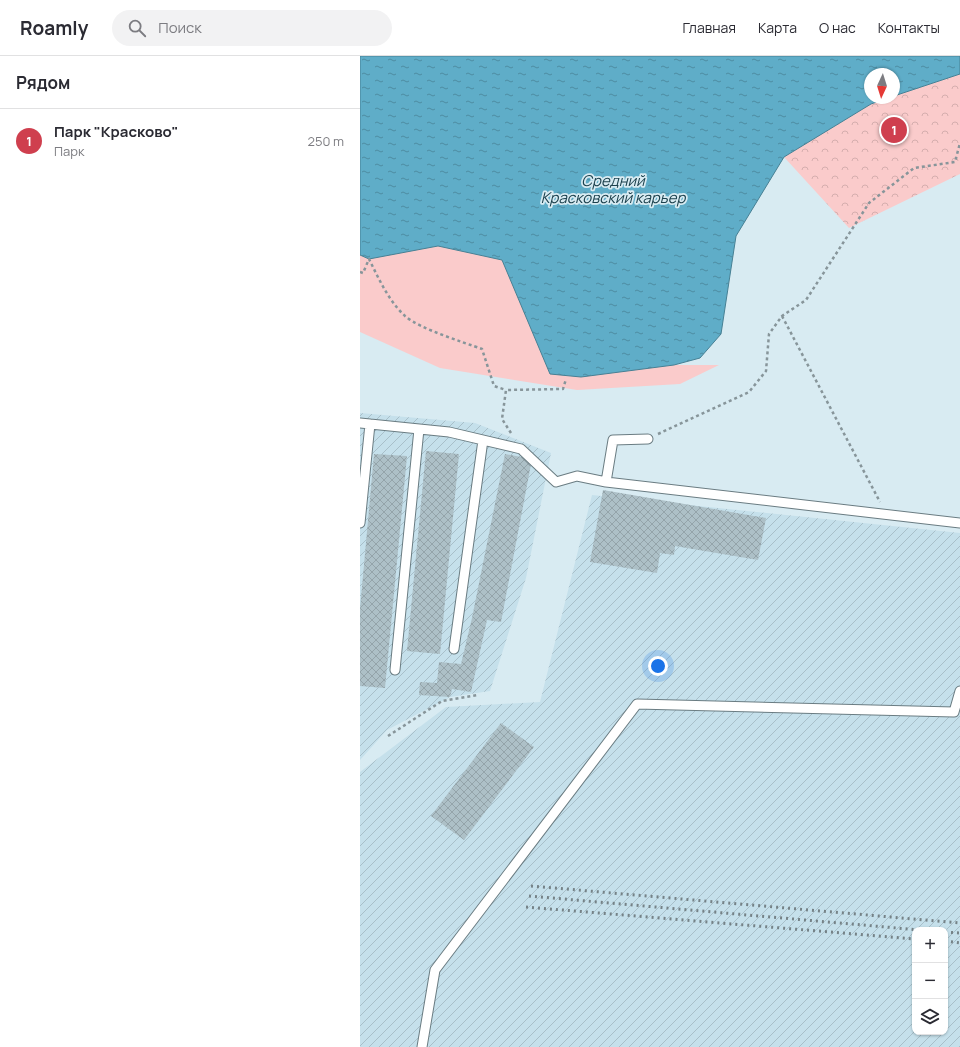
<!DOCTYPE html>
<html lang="ru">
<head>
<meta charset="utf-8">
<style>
	:root { --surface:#fff; --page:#f2f2f3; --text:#2b2b33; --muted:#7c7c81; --line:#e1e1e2; --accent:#cf3f4e }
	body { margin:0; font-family:Manrope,sans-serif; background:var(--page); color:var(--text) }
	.controls { position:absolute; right:12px; bottom:12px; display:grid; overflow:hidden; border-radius:8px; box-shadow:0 1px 3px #0004 }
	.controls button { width:36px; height:36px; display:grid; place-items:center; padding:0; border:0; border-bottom:1px solid var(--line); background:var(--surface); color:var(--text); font:20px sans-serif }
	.compass { position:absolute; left:504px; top:12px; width:36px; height:36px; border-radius:50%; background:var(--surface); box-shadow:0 1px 3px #0004; rotate:184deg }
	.you { position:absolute; left:298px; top:610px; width:14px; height:14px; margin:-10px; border:3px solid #fff; border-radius:50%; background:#1a73e8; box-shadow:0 0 0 6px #1a73e833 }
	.badge { display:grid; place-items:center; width:26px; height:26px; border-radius:50%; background:var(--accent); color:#fff; font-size:13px; font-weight:700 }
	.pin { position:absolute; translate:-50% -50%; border:2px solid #fff; box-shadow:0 1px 4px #0006 }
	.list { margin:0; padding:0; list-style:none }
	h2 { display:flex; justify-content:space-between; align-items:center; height:52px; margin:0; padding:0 16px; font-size:17px }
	h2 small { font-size:13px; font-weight:400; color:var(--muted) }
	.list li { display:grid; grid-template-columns:26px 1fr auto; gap:12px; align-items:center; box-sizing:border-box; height:64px; padding:0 16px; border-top:1px solid var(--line) }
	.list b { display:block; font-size:15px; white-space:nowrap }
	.list p { margin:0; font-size:13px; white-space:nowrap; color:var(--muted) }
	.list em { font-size:13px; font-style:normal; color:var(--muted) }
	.icon { flex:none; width:22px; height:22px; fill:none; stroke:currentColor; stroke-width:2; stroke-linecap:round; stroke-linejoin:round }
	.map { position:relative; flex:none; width:600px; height:991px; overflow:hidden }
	header { display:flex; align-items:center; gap:24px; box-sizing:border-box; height:56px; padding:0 20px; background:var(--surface); border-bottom:1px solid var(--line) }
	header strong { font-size:19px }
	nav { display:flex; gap:22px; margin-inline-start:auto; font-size:14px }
	.search { width:280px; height:36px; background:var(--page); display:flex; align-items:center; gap:10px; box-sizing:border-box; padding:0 14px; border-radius:22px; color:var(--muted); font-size:15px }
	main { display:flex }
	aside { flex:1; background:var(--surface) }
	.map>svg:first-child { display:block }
	.industrial { fill:url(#industrial-furrows); fill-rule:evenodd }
	.grass { fill:#facbcb }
	.park { fill:url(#park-crowns) }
	.water { fill:url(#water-ripples); stroke:#478094 }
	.building { fill:url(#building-cross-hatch) }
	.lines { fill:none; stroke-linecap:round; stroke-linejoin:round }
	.service-casing { stroke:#6a7c82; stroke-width:11 }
	.path { stroke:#87959a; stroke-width:2.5; stroke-dasharray:3 3; stroke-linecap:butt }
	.service { stroke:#fff; stroke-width:9 }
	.rail { stroke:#758287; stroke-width:3; stroke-dasharray:2 4; stroke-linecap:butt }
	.labels { text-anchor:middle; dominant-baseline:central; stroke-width:3.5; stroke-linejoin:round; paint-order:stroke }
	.water-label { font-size:15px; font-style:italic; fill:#1c414d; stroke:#d8ebf2 }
</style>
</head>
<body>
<header>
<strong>Roamly</strong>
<div class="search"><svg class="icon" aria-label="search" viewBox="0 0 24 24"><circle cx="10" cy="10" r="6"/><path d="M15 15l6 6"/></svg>Поиск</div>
<nav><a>Главная</a><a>Карта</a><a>О нас</a><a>Контакты</a></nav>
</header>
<main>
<aside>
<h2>Рядом<small></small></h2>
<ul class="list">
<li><span class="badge">1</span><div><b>Парк &quot;Красково&quot;</b><p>Парк</p></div><em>250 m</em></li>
</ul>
</aside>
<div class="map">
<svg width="600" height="991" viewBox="0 0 600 991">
	<defs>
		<pattern id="industrial-furrows" width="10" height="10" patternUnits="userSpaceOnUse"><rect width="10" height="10" fill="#c5e0eb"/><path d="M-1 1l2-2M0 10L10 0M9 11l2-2" fill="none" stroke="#a8bfc9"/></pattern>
		<pattern id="park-crowns" width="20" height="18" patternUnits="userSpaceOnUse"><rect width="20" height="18" fill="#facbcb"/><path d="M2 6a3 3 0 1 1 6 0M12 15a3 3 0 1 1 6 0" fill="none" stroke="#d5aeae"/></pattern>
		<pattern id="water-ripples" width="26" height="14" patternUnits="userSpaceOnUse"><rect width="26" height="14" fill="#5fadc8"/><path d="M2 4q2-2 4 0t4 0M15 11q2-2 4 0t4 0" fill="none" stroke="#4d8ca2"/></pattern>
		<pattern id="building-cross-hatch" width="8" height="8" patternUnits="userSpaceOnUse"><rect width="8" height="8" fill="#adc0c7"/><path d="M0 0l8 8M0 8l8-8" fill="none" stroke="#94a4aa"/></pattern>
	</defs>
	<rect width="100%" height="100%" fill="#d8ebf2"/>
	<path class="industrial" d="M0,357l115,10 76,30 -25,125 -36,113 -40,6 -63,33 -27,30z
		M232,439l368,38v514h-600v-275l86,-65 94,-5zM555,874h30v102h-30z"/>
	<path class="grass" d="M78,186l64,9 135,118 37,-4h45l-39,19 -103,6 -137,-22 -80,-36v-80z"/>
	<path class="park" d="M600,18v100l-105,51 -6,3 -65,-71 87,-53 23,-6v-2z"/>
	<path class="water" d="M0,0h600v18l-66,22v-22h-24v24h18l-17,6 -87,53 -48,79 -15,98 -21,24 -26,7 -93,12 -31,-3 -48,-114 -64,-14 -69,13 -9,-4z"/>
	<path class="building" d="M66,395l33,3 -19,200 -33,-3z
		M14,398l33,2 -22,232 -25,-2v-77z
		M145,398l27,5 -31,163 -14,-2 -16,72 -19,-3 -2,8 -31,-2 1,-13 17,1 2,-21 22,2 11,-46z
		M243,434l163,28 -8,42 -83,-14 -1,9 -14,-2 -3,20 -67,-11z
		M141,667l33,24 -70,93 -33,-24z"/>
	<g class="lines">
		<g class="service-casing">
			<path id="service" d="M0,367l89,9 72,17 35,33 21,-6 29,6 354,41
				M246,426l7,-42 35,-1
				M0,467l10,-99
				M94,593l29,-209
				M35,614l24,-241
				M62,991l13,-77 202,-266 317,8 6,-21"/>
		</g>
		<path class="path" d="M0,216l3,1 6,-14c10,20 19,41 36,57 15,13 58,26 77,33l12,37 12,4
			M422,260l98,186
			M151,377l-9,-14 4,-29 57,-1 3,-10
			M298,378l91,-42 17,-21 3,-37 13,-18 24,-16 63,-97 45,-35 41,-6 5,-19
			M28,680l54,-35 36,-6"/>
		<use href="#service" class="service"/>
		<path class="rail" d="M171,830l429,37
			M169,840l391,34
			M166,851l389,32
			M585,876l15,1
			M585,885l15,2"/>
	</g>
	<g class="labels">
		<g class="water-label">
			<text x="253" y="124">Средний<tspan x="253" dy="17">Красковский карьер</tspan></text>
		</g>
	</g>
</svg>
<div class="controls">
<button>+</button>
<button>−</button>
<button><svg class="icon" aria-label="layers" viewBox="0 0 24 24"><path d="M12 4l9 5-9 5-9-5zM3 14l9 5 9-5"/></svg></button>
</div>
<svg class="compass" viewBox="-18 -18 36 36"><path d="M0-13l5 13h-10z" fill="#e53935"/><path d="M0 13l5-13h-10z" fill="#7c7c81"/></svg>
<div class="you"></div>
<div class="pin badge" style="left:534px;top:74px">1</div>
</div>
</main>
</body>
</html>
